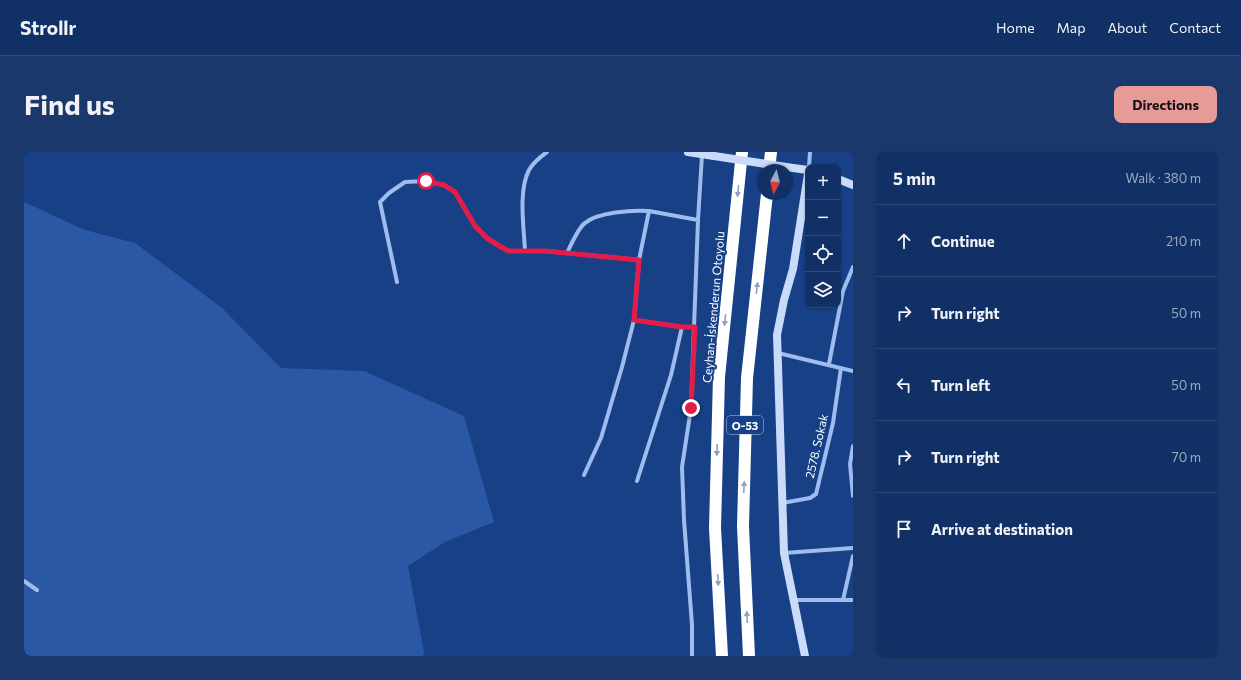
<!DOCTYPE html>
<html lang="en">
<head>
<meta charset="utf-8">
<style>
	:root { --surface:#113065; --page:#1a386b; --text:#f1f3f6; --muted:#9ca9bf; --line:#304b79; --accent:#e69b98 }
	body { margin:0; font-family:Commissioner,sans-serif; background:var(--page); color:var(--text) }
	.controls { position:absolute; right:12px; top:12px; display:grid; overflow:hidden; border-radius:8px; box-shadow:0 1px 3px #0004 }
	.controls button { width:36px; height:36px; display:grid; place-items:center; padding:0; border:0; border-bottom:1px solid var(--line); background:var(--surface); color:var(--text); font:20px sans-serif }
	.compass { position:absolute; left:733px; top:12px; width:36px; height:36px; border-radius:50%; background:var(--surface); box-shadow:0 1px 3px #0004; rotate:187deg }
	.stop { position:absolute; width:12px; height:12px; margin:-9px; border:3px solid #e11d48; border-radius:50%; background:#fff }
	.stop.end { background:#e11d48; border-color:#fff; box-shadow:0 1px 4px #0008 }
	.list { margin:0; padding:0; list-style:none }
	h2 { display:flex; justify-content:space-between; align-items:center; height:52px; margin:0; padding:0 16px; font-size:17px }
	h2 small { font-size:13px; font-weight:400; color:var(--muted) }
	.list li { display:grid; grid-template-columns:26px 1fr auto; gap:12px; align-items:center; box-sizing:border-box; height:72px; padding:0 16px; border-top:1px solid var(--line) }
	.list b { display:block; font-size:15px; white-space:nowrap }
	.list em { font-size:13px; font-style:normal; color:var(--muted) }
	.icon { flex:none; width:22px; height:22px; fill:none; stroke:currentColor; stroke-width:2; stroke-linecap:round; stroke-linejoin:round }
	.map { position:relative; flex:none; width:829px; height:504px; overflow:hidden; border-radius:8px }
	header { display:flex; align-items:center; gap:24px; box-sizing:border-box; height:56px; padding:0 20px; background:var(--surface); border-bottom:1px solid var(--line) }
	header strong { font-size:19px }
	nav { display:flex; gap:22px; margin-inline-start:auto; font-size:14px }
	.intro { display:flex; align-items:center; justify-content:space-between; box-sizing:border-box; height:96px; padding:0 24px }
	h1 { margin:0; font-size:28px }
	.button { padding:10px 18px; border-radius:8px; background:var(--accent); color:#111; font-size:14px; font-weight:700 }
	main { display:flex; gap:24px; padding:0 24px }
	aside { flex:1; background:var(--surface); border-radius:8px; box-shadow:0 1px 3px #0004 }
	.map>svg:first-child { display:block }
	.green { fill:#2a58a5 }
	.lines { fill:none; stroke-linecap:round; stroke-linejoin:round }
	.street { stroke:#9ebced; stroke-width:4 }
	.secondary { stroke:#cadbf9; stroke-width:8 }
	.highway { stroke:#fff; stroke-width:12 }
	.secondary-bridge { stroke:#cadbf9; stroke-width:8 }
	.oneway { fill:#8ba0c3 }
	.route { stroke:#e11d48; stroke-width:5 }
	.labels { text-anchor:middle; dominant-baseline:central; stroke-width:4; stroke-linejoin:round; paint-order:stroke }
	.shield { fill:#174087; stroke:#b9c6db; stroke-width:1 }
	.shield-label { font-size:11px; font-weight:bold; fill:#fff }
	.street-label { font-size:12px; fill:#fff; stroke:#174087 }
</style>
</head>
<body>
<header>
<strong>Strollr</strong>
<nav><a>Home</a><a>Map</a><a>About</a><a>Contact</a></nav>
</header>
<div class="intro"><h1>Find us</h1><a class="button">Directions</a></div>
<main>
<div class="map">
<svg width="829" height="504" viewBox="0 0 829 504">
	<rect width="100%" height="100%" fill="#174087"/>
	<path class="green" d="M0,50l61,28 50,13 87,65 59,60 83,3 100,45 30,106 -49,20 -37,24 16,86 -1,4h-399z"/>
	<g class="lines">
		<path class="street" d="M785,15l1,-15
			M501,99c-1,-23 -7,-60 4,-81 4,-7 11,-13 18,-18
			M543,101c4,-8 11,-25 18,-30 13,-11 47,-13 64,-12
			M373,130l-17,-80 9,-9 16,-11 21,-1 18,4 11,7 20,34 13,13 20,12h37l94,9
			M610,168l48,7h13
			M754,201l75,18
			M805,212l14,-73 10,-24
			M829,294l-3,18 3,32
			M560,323l17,-37 21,-71 12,-47 5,-60 10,-49 49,9
			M613,329l34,-106 11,-48
			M758,351l28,-5 6,-4 17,-71 8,-55
			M760,401l69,-5
			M0,429l13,9
			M769,448h60
			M819,448l10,-44
			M668,504v-31l-8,-105 -2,-53 9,-59 7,-188 4,-65"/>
		<path class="secondary" d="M664,0l26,4
			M769,16l15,2
			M814,27l15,6
			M781,504l-21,-103 -7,-218 7,-35 9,-31 15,-95"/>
		<path class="highway" d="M745,18l2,-18
			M698,504l-7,-128 4,-151 23,-225
			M725,504l-6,-130 4,-148 20,-184"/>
		<path class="secondary-bridge" d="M690,4l79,12"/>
	</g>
	<defs><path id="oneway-solid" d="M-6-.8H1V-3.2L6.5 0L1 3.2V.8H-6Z"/></defs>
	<g class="oneway">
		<use href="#oneway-solid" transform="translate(714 39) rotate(96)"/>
		<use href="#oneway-solid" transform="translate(733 136) rotate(-84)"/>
		<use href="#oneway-solid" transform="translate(701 168) rotate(96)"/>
		<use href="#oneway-solid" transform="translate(693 298) rotate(92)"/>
		<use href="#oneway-solid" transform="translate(720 335) rotate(-88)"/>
		<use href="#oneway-solid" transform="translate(694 428) rotate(87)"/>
		<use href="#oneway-solid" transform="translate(723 465) rotate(-93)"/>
	</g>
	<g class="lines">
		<path class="route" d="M402,29l18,4 11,7 20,34 13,13 20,12h37l94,9 -5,60 48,7h13l-4,81"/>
	</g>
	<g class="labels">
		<rect class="shield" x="703" y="264" width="36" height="18" rx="3"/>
		<g class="shield-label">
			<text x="721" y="273">O-53</text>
		</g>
		<g class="street-label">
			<text transform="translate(689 155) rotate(-85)">Ceyhan-İskenderun Otoyolu</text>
			<text transform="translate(792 294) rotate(-77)">2578. Sokak</text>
		</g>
	</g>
</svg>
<div class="controls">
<button>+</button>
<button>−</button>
<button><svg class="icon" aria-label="locate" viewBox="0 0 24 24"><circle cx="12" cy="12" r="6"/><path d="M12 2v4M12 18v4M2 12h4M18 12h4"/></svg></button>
<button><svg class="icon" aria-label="layers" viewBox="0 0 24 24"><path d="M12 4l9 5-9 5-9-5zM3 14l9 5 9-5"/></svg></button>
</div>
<svg class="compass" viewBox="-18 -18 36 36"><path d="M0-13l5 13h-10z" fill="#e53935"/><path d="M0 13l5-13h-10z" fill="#9ca9bf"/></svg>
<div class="stop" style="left:402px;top:29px"></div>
<div class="stop end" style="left:667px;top:256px"></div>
</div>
<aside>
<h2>5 min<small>Walk · 380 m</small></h2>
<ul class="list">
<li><svg class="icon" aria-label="ahead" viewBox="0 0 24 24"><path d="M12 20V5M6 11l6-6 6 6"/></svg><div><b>Continue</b></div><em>210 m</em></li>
<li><svg class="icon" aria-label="right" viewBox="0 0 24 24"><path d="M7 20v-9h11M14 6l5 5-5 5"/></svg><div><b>Turn right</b></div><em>50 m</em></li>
<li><svg class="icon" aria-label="left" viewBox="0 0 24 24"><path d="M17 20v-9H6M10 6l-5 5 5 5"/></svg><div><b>Turn left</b></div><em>50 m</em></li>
<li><svg class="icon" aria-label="right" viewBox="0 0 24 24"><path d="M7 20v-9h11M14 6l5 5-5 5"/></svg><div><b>Turn right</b></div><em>70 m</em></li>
<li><svg class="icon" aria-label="arrive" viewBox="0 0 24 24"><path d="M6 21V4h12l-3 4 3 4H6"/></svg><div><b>Arrive at destination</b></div></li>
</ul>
</aside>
</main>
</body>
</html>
